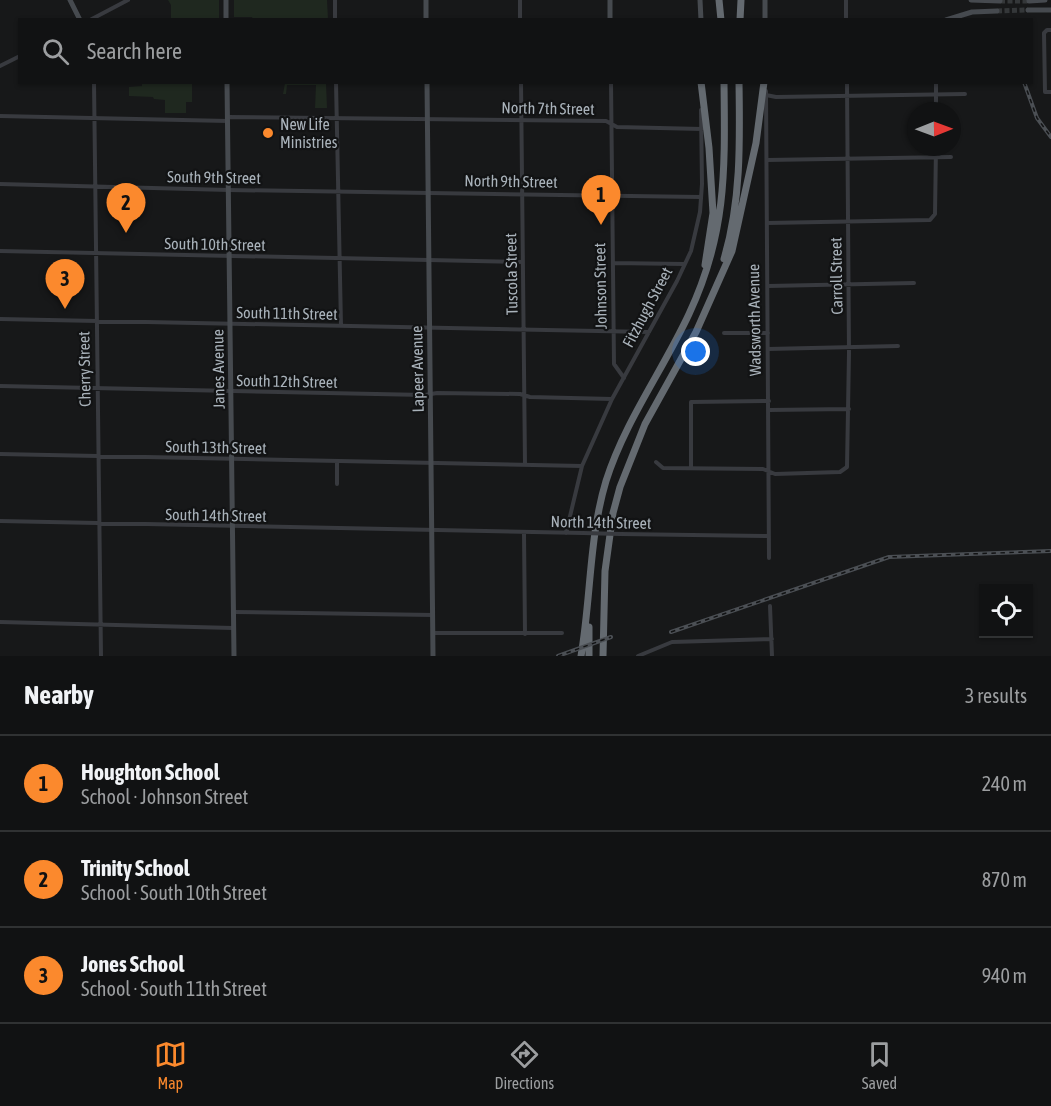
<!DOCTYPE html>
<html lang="en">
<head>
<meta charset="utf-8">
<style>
	:root { --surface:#111213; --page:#1e2021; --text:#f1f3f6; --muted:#9c9ea0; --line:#303233; --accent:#fb892d }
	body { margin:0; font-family:"Asap Condensed",sans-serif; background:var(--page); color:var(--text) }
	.controls { position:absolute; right:18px; bottom:18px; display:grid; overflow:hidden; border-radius:0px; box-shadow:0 2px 4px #0004 }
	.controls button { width:54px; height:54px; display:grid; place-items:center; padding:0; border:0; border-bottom:2px solid var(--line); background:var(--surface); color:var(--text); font:30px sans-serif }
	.compass { position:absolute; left:907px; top:102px; width:54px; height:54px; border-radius:50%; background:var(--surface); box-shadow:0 2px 4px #0004; rotate:89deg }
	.you { position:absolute; left:696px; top:352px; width:21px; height:21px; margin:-15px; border:4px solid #fff; border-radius:50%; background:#1a73e8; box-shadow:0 0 0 9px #1a73e833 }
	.badge { display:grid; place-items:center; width:39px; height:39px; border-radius:50%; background:var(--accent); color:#111; font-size:20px; font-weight:700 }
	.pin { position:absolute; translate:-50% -50px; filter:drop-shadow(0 2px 3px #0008) }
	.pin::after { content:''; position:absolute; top:32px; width:21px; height:18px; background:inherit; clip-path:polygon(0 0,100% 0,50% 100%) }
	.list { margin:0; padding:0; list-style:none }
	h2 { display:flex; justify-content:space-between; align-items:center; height:78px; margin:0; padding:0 24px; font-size:26px }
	h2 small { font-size:20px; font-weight:400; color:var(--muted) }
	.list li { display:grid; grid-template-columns:39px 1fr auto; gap:18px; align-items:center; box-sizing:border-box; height:96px; padding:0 24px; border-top:2px solid var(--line) }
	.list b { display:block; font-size:22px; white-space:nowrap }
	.list p { margin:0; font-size:20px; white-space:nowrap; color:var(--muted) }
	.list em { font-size:20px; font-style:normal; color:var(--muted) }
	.icon { flex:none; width:33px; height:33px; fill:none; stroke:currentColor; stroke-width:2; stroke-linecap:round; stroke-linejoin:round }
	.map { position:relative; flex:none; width:1051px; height:656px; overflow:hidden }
	.search { position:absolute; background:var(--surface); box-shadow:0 2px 4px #0004; left:18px; right:18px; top:18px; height:66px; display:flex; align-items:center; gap:15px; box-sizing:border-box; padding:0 21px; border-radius:0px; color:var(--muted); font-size:22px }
	.sheet { height:366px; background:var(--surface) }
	nav { display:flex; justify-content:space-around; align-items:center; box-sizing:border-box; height:84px; border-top:2px solid var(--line); background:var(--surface); font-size:16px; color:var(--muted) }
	nav a { display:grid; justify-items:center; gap:3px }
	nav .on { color:var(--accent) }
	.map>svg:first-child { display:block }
	.green { fill:#1f281f }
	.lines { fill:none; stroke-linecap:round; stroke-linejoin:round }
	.secondary-tunnel { stroke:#343739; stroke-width:5; stroke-dasharray:5 2.5; stroke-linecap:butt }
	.street { stroke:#383a3f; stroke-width:4 }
	.secondary { stroke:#464a4f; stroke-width:5 }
	.highway { stroke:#646a70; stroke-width:7 }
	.rail-casing { stroke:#4b4f54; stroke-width:4 }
	.rail { stroke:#121314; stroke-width:1.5; stroke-dasharray:4.5; stroke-linecap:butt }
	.street-bridge { stroke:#383a3f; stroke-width:4 }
	.poi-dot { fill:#fb892d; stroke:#121314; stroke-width:2 }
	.labels { text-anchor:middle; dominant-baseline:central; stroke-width:4.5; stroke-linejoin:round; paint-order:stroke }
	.street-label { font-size:16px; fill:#a9b2ba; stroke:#121314 }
	.poi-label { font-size:16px; fill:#a9b2ba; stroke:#121314; text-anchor:start }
</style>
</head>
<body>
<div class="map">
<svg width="1051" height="656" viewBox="0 0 1051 656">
	<rect width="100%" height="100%" fill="#171819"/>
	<path class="green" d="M168,0h51v19h-48v-14z
		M234,0h93l1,19 -75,1 -1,-3h-18z
		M142,83h50v19h-6v11h-21v-13l-11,-1 -1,-2 -24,-1v-9l13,-1z
		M285,83h41l1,25h-12l1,-23h-29l-1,9h-3z"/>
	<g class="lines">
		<path class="secondary-tunnel" d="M1000,1h29
			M997,11l31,-1"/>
		<path class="street" d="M335,0v20
			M520,0v20
			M846,0v20
			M90,20l38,-20
			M1051,30h-4l-3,3 1,59h6
			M0,66l20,-10
			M94,82l7,574
			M336,82l5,244
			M521,82l4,382
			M611,82l3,282 10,14
			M936,82v29
			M766,91l3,467
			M766,95l10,2 189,-3
			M0,116l228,5
			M228,117l378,4 11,6 85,2
			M767,160l184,-3
			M0,184l229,6 472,7
			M767,223l163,-3 5,-6 1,-67
			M0,251l523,11
			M613,263l71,1
			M768,286l146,-3
			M0,319l649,13
			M724,333h44
			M768,349l130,-3
			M0,386l425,9 12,-2 83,1 10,3 82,2
			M769,410l80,-1
			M0,454l582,12
			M656,462l7,6 100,1 12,5 65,-2 7,-5 2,-114 -2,-271
			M691,468v-66l78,-1
			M337,484v-22
			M0,521l583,12
			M524,533l1,101
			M566,533l16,-67 30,-67 65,-118 14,-30 9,-39 2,-28 -1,-74
			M620,534l149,2
			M770,606l2,50
			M234,612l199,3
			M0,622l233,6
			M433,633h129
			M638,656l34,-14 100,-3"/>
		<path class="secondary" d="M70,0l10,20
			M226,0v20
			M426,0v20
			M610,0v20
			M700,0l1,20
			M765,0v20
			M971,0l29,1
			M1029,1l16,-1
			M1028,10h23
			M946,20l26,-8 25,-1
			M227,82l7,574
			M427,82l6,574"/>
		<path class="highway" d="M719,0l2,20
			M740,20l1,-20
			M701,82l8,66 4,65 -8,52
			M724,259c17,-58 16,-116 15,-177
			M589,627v29
			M581,656c10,-58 8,-119 25,-175 19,-60 57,-111 83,-167 38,-81 36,-145 35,-232
			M603,656l2,-85 8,-58 7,-26 25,-63 51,-92 36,-81 24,-108 8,-61"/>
		<g class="rail-casing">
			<path id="rail" d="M1024,82l13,36 14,19
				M671,632l218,-75 162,-6
				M558,656l53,-19"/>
		</g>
		<use href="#rail" class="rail"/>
		<path class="street-bridge" d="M583,533l37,1"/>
	</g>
	<circle class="poi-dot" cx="268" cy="133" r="6"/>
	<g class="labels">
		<g class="street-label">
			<text transform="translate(548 108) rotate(1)">North 7th Street</text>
			<text transform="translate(214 177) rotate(1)">South 9th Street</text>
			<text transform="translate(511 181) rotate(1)">North 9th Street</text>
			<text transform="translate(215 244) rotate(1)">South 10th Street</text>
			<text transform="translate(511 274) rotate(-91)">Tuscola Street</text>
			<text transform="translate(836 276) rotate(-91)">Carroll Street</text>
			<text transform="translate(600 286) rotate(-91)">Johnson Street</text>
			<text transform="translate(647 307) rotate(-62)">Fitzhugh Street</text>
			<text transform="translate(287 313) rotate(1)">South 11th Street</text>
			<text transform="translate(754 320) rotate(-91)">Wadsworth Avenue</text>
			<text transform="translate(84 369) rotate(-91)">Cherry Street</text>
			<text transform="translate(218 369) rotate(-91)">Janes Avenue</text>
			<text transform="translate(417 369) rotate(-91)">Lapeer Avenue</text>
			<text transform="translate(287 381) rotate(1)">South 12th Street</text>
			<text transform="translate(216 447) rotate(1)">South 13th Street</text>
			<text transform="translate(216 515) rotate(1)">South 14th Street</text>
			<text transform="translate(601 522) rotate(1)">North 14th Street</text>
		</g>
		<g class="poi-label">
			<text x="280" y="124">New Life<tspan x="280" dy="18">Ministries</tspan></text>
		</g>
	</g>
</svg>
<div class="controls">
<button><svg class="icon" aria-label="locate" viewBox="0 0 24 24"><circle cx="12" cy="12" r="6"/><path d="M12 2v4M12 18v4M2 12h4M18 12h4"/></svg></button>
</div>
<svg class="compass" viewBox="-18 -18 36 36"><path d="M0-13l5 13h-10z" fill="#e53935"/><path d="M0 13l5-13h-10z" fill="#9c9ea0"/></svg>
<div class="you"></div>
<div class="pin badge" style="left:601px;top:225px">1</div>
<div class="pin badge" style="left:126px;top:233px">2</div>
<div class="pin badge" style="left:65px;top:309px">3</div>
<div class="search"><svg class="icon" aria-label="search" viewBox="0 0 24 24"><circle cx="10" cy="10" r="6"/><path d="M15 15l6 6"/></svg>Search here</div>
</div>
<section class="sheet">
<h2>Nearby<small>3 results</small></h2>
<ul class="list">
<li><span class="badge">1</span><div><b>Houghton School</b><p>School · Johnson Street</p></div><em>240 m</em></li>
<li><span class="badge">2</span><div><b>Trinity School</b><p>School · South 10th Street</p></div><em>870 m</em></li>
<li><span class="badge">3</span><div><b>Jones School</b><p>School · South 11th Street</p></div><em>940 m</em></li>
</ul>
</section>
<nav>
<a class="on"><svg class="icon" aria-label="map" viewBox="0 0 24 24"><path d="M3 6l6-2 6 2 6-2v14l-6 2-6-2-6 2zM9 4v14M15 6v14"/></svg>Map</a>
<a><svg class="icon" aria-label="directions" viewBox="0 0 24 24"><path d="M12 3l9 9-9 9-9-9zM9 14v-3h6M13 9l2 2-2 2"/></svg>Directions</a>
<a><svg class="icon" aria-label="saved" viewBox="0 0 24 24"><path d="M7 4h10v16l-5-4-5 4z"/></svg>Saved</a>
</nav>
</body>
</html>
